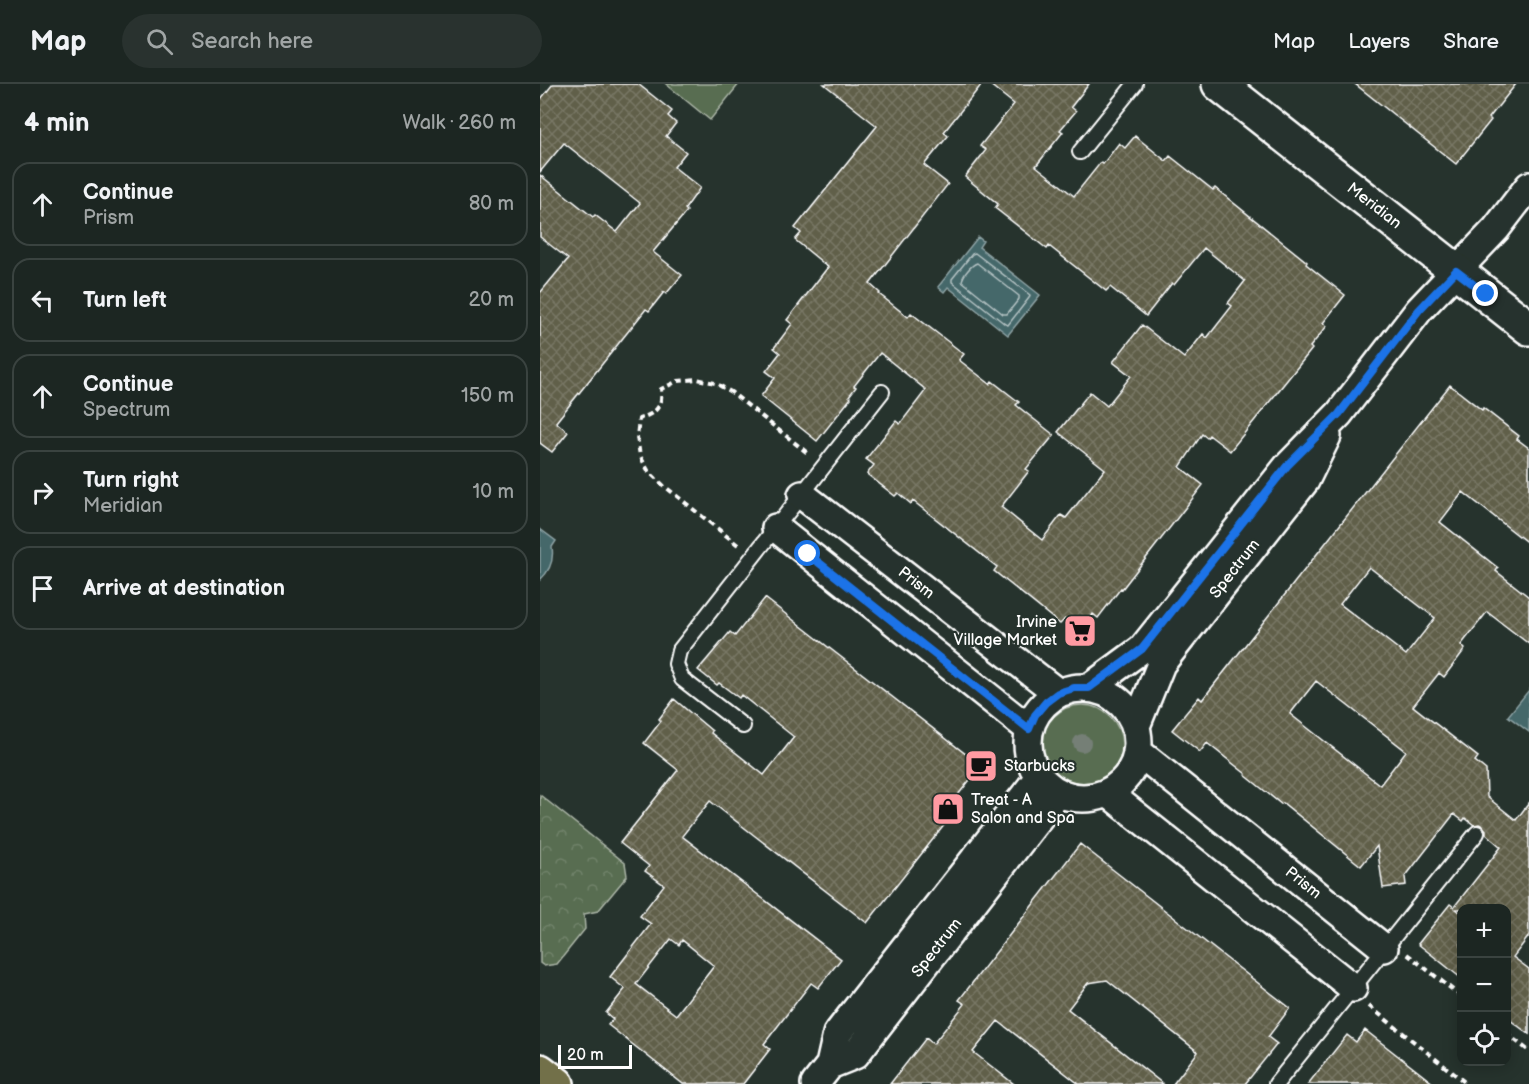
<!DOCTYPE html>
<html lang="en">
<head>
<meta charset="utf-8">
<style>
	:root { --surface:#1c2622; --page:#29322f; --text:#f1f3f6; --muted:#a0a5a5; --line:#3a4340 }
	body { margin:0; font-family:"Balsamiq Sans",sans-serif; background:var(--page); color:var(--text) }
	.controls { position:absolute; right:18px; bottom:18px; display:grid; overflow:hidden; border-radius:12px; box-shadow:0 3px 15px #0003 }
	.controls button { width:54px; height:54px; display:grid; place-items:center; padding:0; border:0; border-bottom:2px solid var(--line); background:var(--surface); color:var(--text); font:30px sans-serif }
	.scale { position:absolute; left:18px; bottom:15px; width:74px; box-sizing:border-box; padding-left:6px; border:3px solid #fff; border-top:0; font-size:16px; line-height:21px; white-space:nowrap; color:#fff; -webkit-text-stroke:4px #26332d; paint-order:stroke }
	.stop { position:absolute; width:18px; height:18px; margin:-14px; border:4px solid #1a73e8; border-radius:50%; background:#fff }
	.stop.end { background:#1a73e8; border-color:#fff; box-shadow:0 2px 6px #0008 }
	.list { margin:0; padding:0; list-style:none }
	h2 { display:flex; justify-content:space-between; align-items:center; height:78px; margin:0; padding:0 24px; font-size:26px }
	h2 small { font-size:20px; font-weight:400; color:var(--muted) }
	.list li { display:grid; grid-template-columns:39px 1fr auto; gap:18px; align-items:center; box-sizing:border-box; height:84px; margin:0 12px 12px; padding:0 12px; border:2px solid var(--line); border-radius:18px }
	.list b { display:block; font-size:22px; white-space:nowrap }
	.list p { margin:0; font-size:20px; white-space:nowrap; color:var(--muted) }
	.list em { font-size:20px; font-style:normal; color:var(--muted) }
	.icon { flex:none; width:33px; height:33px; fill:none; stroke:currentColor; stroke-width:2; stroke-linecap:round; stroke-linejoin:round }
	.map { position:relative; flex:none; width:989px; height:1000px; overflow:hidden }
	header { display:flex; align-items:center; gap:36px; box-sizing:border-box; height:84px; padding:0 30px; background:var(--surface); border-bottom:2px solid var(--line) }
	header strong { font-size:28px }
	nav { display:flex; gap:33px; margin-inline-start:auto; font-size:21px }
	.search { width:420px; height:54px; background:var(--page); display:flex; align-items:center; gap:15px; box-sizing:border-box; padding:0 21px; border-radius:33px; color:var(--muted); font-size:22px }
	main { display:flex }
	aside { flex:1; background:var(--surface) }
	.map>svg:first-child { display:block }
	.grass { fill:#586d51; stroke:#acb6a8; stroke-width:1.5 }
	.park { fill:url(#park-crowns); stroke:#acb6a8; stroke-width:1.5 }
	.water { fill:#45686b; stroke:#8fa4a6; stroke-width:1.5 }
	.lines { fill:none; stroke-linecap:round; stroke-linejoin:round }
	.shore { stroke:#b5c3c4; stroke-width:1.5 }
	.building { fill:url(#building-cross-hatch); stroke:#fff; stroke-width:1.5; fill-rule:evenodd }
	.lane-casing { stroke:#fff; stroke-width:18 }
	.street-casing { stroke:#fff; stroke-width:32 }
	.secondary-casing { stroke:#fff; stroke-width:38 }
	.primary-casing { stroke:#fff; stroke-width:38 }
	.path { stroke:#fff; stroke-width:4; stroke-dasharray:6 4.5; stroke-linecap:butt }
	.lane { stroke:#26332d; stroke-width:14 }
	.street { stroke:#26332d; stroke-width:27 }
	.secondary { stroke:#26332d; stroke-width:33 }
	.primary { stroke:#726f4a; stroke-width:33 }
	.tree { fill:#747f76 }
	.route { stroke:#1a73e8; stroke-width:8 }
	.labels { text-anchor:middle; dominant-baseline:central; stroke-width:4.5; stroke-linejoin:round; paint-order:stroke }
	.street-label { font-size:16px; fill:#fff; stroke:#26332d }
	.poi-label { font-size:16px; fill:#fff; stroke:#26332d; text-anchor:start }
</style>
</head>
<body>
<header>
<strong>Map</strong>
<div class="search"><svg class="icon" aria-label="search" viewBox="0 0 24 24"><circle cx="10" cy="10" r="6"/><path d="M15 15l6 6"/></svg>Search here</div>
<nav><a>Map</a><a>Layers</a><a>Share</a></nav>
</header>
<main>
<aside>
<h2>4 min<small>Walk · 260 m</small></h2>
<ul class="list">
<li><svg class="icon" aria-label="ahead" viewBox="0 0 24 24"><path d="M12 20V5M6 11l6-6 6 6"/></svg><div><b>Continue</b><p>Prism</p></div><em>80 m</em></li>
<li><svg class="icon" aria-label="left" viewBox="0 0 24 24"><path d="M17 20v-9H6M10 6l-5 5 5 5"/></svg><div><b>Turn left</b></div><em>20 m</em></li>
<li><svg class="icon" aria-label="ahead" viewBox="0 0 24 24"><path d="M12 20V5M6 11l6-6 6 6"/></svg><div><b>Continue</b><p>Spectrum</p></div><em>150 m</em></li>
<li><svg class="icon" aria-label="right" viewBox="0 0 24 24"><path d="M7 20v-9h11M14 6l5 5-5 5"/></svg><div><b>Turn right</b><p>Meridian</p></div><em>10 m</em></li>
<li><svg class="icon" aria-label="arrive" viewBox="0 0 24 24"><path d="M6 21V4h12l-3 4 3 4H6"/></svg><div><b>Arrive at destination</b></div></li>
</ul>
</aside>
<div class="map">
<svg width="989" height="1000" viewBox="0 0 989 1000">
	<defs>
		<pattern id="park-crowns" width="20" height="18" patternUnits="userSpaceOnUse" patternTransform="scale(1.5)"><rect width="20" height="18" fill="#586d51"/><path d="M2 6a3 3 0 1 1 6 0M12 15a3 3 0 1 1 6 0" fill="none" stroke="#71836b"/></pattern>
		<pattern id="building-cross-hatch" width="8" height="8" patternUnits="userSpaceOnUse" patternTransform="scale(1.5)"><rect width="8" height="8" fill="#605f4a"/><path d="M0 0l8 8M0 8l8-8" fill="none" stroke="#787765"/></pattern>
	</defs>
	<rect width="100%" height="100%" fill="#26332d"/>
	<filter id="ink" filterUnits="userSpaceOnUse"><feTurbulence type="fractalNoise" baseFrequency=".0167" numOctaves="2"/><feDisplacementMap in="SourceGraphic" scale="12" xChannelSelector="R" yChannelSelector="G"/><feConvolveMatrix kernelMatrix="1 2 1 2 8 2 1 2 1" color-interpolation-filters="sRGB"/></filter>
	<g filter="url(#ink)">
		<path class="grass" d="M126,0h73l-29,36z
			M502 661a40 40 0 1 1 80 0a40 40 0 1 1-80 0Z"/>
		<path class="park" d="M0,711l85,68 2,13 -29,35 -14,3 1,15 -28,35 -13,2 -4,-3z"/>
		<path class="water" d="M438,153l5,4 -4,6 61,48 -32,40 -60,-48 -4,5 -6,-5z
			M0,445l16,12 -4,6c2,13 -2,24 -12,33z
			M989,606v42l-21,-16z"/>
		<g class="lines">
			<path class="shore" d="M435,169l55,42 -1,3 -21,27 -3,-1 -53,-42v-3l20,-25z
				M437,179l42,33v3l-12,15h-4l-41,-33c1,-6 9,-16 15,-18z"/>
		</g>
		<path class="building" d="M13,0h85l34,27 -4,5 8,7 -10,13 20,16 -12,15 26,21 -15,21 2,2 -34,41 29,23 -16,19 -2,-2 -15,19 -3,-2 -90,113 12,10 -16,20 -12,-9v-150l28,-34 -28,-22v-62l53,42 2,-2 22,17 23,-29 -76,-60 -24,29v-72z
			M284,0h158l-38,48 4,4 -24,29 24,19 -78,100 10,9 -1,1 29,23 3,-4 53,41 -5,6 31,24 2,-3 27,21 -3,3 38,30 -28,34 3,2 -28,36 41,33 19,-25 5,3 39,-49 -47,-37 32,-40 17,14 24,-30 -18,-14 29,-37 42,33 19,-24 4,4 25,-32 -4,-3 17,-22 -41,-33 -30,37 -2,-2 -26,33 -36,-29 -4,4 -57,-45 -2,3 -52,-41 3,-4 -33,-27 21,-27 -6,-4 34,-42 -25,-20h100l-18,23 5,4 -16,19 3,2 -27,34 38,30 27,-34 2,2 16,-21 6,5 10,-12 31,25 4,-5 43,34 2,-2 92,74 -1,2 39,31 -22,28 4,3 -17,21 2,2 -82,102 -21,-16 -2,3 -5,-4 -22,33 23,18 -81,104 -1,-1 -23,30 -5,-4 -13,17 -15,-12 -5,5 -66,-53 3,-4 -84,-66 -2,3 -13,-11 -3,3 -28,-22 7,-9 -8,-6 30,-38 4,3 26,-34 -46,-37 -26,33 2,1 -7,9 2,2 -34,43 -56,-45 14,-18 -9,-7 14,-18 -6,-5 18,-24 -5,-4 41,-53 -33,-27 6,-7 -6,-5 82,-102z
			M815,0h161l-27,34 2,2 -35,44z
			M910,301l32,25 1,-2 36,28 -2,3 12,9v96l-66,-52 -23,30 58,46 -2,3 33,26v47l-42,-32 -26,33 4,4 -21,28 -5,-4 -26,33 65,51 -3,4 11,9 1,27 29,23 13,-17v133l-16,21 16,12v65l-23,-17v-108h-50l5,4v65l-43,-34 32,-40 4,3 47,-60 -15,-13v-4l-3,-4 -4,-2 -5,1 -9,-7 -2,3 -9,-7 -49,63 1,8 -23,3 -6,-42 -16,20 -78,-63 -2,1 -36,-29 1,-1 -39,-31 -7,9 -28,-22 27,-33 3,3zM829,483l66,51 -29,37 -66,-51zM776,597l90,70 -26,34 -90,-71z
			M225,514l216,168 -27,34 6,5 -93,118 -157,-122 -28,35 159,123 -23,29 -7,-5 -47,61 6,5 -27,35h-60l-75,-59 5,-6 -7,-6 19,-24 -15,-12 41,-53 -11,-8 24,-31 -19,-14 4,-5 -29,-23 58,-73 -34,-27 17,-22 -2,-2 15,-20 38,32 -1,2 53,42 30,-38 -53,-42 -2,3 -20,-15 -2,2 -19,-15 32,-38 5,4zM131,855l8,6 3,-5 32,26 -38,49 -40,-31z
			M540,760l210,164 -22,29 9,7 -32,40h-72l25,-32 -91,-72 -19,3 -20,26 95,75h-84l-81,-63 -25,31 41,32h-124l36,-46 7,6 32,-40 -6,-4z
			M825,946l69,54h-126l39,-49 9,7z"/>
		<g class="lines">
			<g class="lane-casing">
				<path id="lane" d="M540,68l55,-68
					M203,642l-61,-47 -6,-15 3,-13 203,-259
					M736,1000l201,-251"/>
			</g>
			<g class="street-casing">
				<path id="street" d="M262,411l256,198
					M236,444l253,201
					M488 659a55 55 0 1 1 110 0a55 55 0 1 1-110 0Z
					M549,604l53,-39 145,-182 52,-53 80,-104 77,-81 33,-43
					M596,642l25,-62 144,-183 22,-45
					M597,667l247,197
					M568,709l245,195
					M290,981l25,-10 203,-262
					M275,1000l15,-19 7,-31 202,-257"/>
			</g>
			<g class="secondary-casing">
				<path id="secondary" d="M679,0l310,244"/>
			</g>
			<g class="primary-casing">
				<path id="primary" d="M0,987l17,13"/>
			</g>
			<path class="path" d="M198,461l-75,-60 -14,-13 -9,-16 -3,-19 2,-18c17,-6 24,-12 22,-30l17,-8 19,-2 18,4 16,9 79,63
				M867,870l55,43
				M829,922l98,78
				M966,949l23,18"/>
			<use href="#lane" class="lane"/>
			<use href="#street" class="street"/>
			<use href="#secondary" class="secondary"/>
			<use href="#primary" class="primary"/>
		</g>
		<circle class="tree" cx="542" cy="659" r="9"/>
	</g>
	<g class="lines" filter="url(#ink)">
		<path class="route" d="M268,470l221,175 6,-14 11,-13 12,-9 16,-5h15l53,-39 145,-183 52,-52 80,-104 37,-39 30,23"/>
	</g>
	<defs>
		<g id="supermarket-square" transform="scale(1.725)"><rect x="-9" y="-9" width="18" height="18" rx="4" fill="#ff9aa2" stroke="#26332d"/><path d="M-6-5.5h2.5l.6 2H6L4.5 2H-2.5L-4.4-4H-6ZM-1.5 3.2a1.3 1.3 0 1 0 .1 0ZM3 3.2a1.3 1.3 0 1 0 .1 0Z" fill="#111"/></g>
		<g id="cafe-square" transform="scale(1.725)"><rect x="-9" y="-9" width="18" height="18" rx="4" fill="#ff9aa2" stroke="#26332d"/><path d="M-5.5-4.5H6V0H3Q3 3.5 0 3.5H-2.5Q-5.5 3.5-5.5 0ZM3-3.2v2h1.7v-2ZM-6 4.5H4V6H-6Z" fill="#111"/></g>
		<g id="shop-square" transform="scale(1.725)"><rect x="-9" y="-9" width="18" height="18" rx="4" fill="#ff9aa2" stroke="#26332d"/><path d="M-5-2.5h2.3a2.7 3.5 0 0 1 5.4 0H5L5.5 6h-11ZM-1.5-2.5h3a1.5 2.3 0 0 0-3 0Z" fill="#111"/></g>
	</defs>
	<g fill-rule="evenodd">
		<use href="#supermarket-square" x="540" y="547"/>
		<use href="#cafe-square" x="441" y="682"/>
		<use href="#shop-square" x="408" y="725"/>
	</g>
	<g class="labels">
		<g class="street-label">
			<text transform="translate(834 122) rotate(38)">Meridian</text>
			<text transform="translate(695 485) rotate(-52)">Spectrum</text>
			<text transform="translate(376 499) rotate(38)">Prism</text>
			<text transform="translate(763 799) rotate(39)">Prism</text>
			<text transform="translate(397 864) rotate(-52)">Spectrum</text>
		</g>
		<g class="poi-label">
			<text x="517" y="538" text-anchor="end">Irvine<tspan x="517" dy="18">Village Market</tspan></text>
			<text x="464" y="682">Starbucks</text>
			<text x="431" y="716">Treat - A<tspan x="431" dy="18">Salon and Spa</tspan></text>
		</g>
	</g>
</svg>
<div class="controls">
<button>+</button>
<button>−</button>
<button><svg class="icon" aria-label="locate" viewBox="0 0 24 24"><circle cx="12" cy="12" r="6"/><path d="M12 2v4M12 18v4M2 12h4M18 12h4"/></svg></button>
</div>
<div class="scale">20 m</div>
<div class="stop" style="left:268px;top:470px"></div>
<div class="stop end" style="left:946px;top:210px"></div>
</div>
</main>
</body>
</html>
